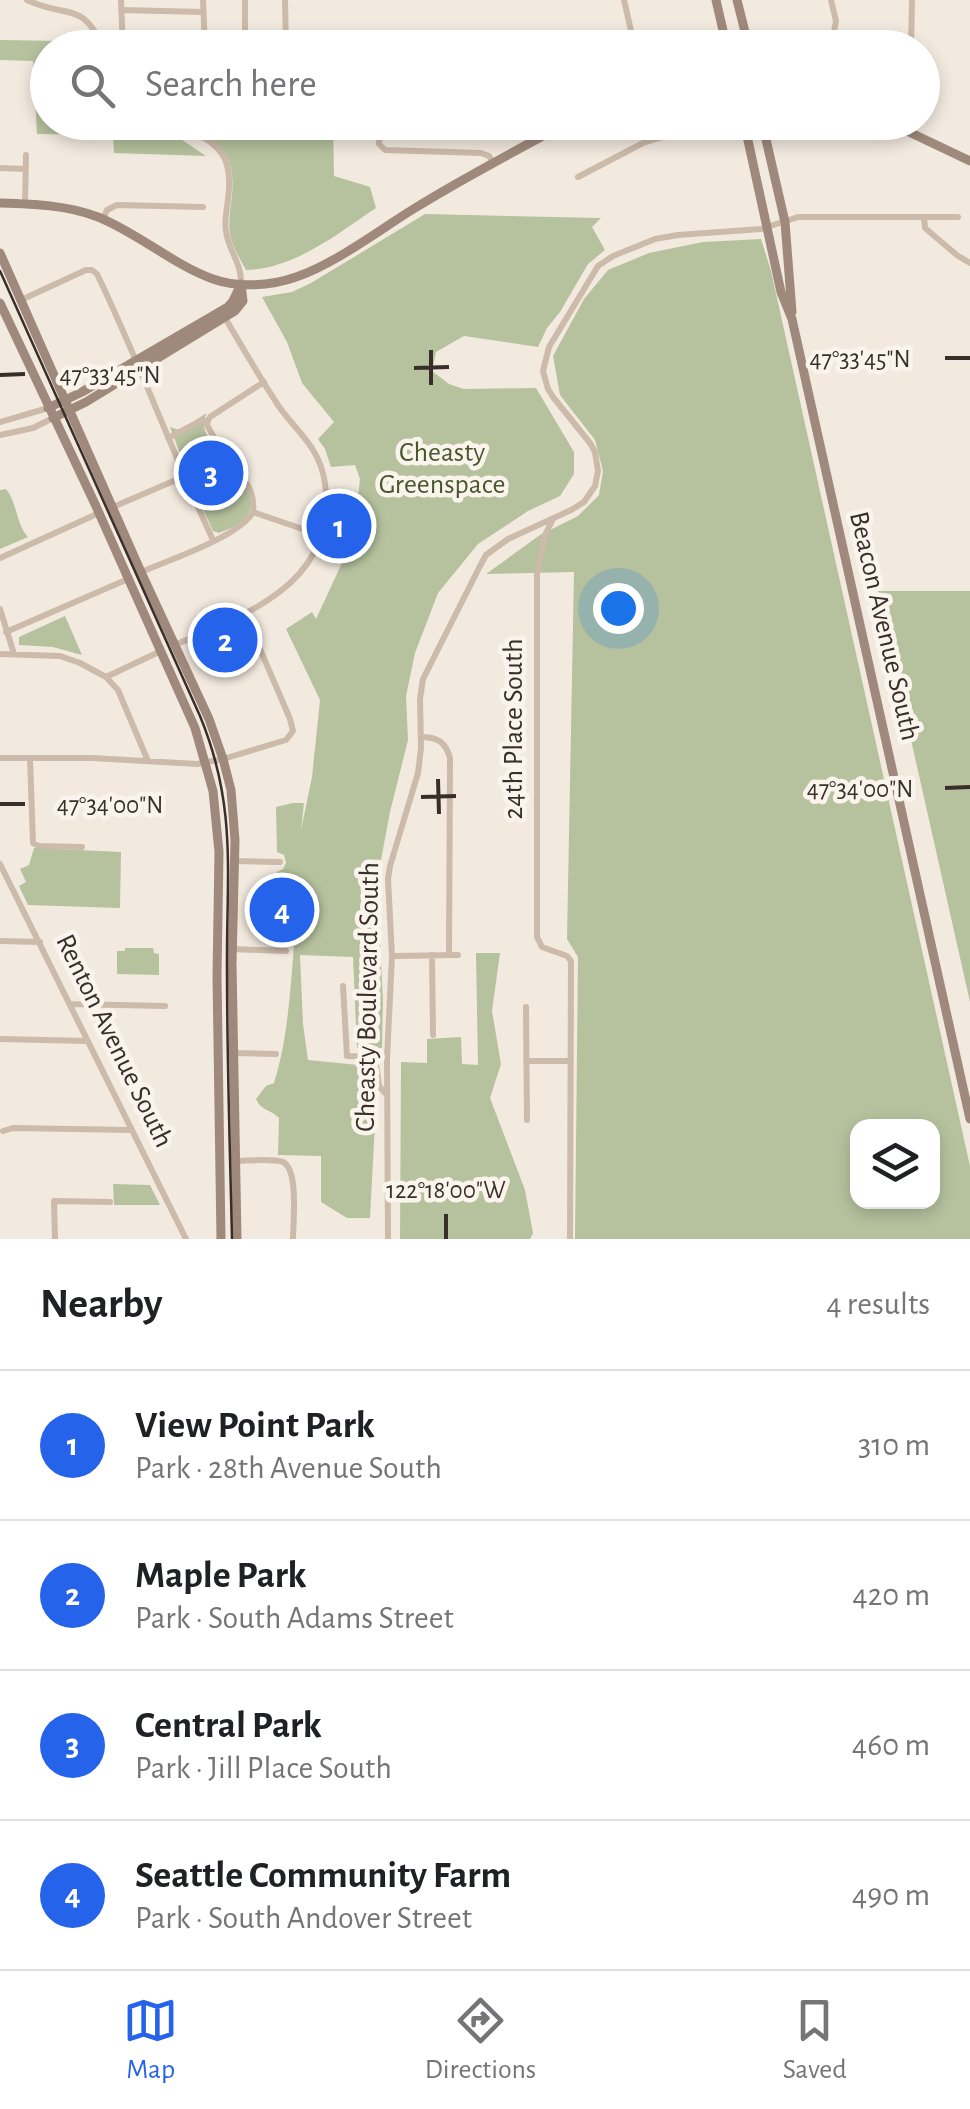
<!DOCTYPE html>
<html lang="en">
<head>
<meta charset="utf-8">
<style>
	:root { --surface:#fff; --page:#f6f6f6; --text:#202124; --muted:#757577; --line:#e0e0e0; --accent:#2563eb }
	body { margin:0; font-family:"Alegreya Sans",sans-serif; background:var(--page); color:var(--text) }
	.controls { position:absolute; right:30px; bottom:30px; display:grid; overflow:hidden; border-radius:20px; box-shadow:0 5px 15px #0003 }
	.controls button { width:90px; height:90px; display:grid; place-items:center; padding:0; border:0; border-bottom:2px solid var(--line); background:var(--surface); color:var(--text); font:50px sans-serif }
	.you { position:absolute; left:618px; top:608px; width:35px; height:35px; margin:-25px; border:8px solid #fff; border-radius:50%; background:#1a73e8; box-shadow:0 0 0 15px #1a73e833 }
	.badge { display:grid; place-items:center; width:65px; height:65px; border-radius:50%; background:var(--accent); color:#fff; font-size:32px; font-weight:700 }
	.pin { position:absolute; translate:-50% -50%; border:5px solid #fff; box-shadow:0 2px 10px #0006 }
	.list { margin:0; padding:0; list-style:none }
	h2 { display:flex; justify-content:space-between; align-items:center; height:130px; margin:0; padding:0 40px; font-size:42px }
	h2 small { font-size:32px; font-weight:400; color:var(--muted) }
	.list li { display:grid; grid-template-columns:65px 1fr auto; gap:30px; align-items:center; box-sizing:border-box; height:150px; padding:0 40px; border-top:2px solid var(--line) }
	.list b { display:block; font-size:38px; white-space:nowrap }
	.list p { margin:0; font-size:32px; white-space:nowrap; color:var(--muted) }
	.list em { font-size:32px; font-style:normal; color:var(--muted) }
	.icon { flex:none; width:55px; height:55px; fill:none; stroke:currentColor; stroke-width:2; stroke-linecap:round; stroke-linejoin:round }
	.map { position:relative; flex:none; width:970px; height:1239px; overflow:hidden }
	.search { position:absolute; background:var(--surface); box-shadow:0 5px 15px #0003; left:30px; right:30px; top:30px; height:110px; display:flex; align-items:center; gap:25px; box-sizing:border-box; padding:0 35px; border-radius:55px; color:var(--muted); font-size:38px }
	.sheet { height:730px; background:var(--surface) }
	nav { display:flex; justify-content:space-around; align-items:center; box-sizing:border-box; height:140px; border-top:2px solid var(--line); background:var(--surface); font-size:28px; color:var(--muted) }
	nav a { display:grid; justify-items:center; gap:5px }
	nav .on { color:var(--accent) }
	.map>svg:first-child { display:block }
	.green { fill:#b6c29e; fill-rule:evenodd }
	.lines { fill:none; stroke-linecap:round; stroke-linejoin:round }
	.street { stroke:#ccbaaa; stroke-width:6 }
	.secondary { stroke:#9f897c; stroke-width:9 }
	.tram { stroke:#392f2a; stroke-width:2.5 }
	.ticks { fill:none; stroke:#392f2a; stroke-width:4 }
	.labels { text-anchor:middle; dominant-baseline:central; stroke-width:9; stroke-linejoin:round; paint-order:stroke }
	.park-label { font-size:28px; fill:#47582d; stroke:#faf4ec }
	.street-label { font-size:28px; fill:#392f2a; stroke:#faf4ec }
	.ticks-label { font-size:25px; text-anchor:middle; fill:#392f2a; stroke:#faf4ec; stroke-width:9; stroke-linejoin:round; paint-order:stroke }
</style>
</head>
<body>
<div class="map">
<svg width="970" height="1239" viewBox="0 0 970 1239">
	<rect width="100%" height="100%" fill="#f3eadf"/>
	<path class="green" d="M0,40l68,1 17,6 -37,1v74l109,1 49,33 -92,-3 -1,-18 -76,-1 -4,-73 -33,-1z
		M182,123h151l1,53 36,11 6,21c-39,26 -82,61 -130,62 -6,-11 -14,-24 -16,-36 -2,-14 1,-27 2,-40 4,-43 -15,-53 -50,-71z
		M425,214l176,4 -9,9 13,23 -17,14 -28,48 -13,16 -9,19 -74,-11 -28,16 -4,19 17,13 15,5 72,-1 38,64v22l-14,22 -32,15 -50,33 -40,49 -23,60 -9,43 2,44 -18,72 -13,69 6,121 -1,46h-25l-4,-91 -53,-2 3,69 5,36 70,7 -8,151h-23l-26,-16v-46l-43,-1 1,-37c-8,-9 -17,-6 -23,-19l10,-13 8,-3c14,-45 16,-91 20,-137l-9,-6 -2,3h-10l4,-71 6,-3 3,-6 -2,-8 -7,-3 -1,-45 17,-4h11l-3,27 11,-53 8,-77 -34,-71 26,-17 4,7 26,-56 -16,-10 9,-9 -9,-4 7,-32h4l7,-11 14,1 2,-19 -5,-14 -24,2 -6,-18 -7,-10 16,-17 -32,-39 -15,-41 -25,-45 30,-5 19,-9z
		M761,239l10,32 199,895v73h-395l3,-282 -11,-18 7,-367 -88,2 54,-39 38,-19 21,-21 4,-24 -8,-31 -35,-45 -7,-39 31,-57 24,-29 41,-17 54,-11zM858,1126h74v76h-74z
		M207,413c-21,34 74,76 34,109 -6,5 -15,8 -22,11l-6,-2 -21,-46 -22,-58 9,3z
		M6,489c11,13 10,35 22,48l-28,12v-59z
		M878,591h92v411l-90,-400z
		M65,616l17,39 -29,-8 -34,-2v-8z
		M34,848l87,4 -1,56 -92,-3 -9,-19 7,-4 -6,-13 9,-4z
		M125,948h28l1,5 5,1v21l-42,-1v-23h8z
		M476,953h24l-8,58 9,53 -11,34 35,92 8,43 -3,6h-130l1,-177 26,1v-24l34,-2 1,27 16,1z
		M113,1184l37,1 10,20h-46z"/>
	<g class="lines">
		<path class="street" d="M27,0c40,19 56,0 76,48
			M121,0l2,48
			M203,0l2,48
			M245,0v48
			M285,0l1,48
			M624,0l11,48
			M831,0l5,21 -5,27
			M121,10l82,2
			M911,48l1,-48
			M175,122c39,21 60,27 53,77 -1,11 -4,20 -2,32 2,19 16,32 15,53
			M380,122l-1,22 6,6 96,3 8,3 4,6
			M0,168l25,1
			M578,177l65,-34 70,-21
			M25,204l1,-49
			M924,217l1,11 33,28 12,7
			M103,219l4,-9 10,-5 86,2
			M21,300l65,-30h6l5,4c42,87 75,178 116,266
			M208,421l-1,4c6,10 11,21 17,30 14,20 32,30 29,57
			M0,422l48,-14
			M0,435l33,-7 20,-10
			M168,438l33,-17h7l2,-4 54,-35
			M113,507l70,-30
			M552,521l-7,14 -8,38v364l5,10 25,9 4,5 -1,278
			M0,558l99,-45
			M141,572c28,-12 98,-35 112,-60l67,23
			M0,609l14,45
			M6,632l122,-53
			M175,645c62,-27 147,-55 151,-136 1,-18 -1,-36 -9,-52 -9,-19 -25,-32 -37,-49 -20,-30 -38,-61 -56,-92
			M0,654l60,2 20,7 26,14 12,13 30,71
			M106,677l55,-26
			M421,737c16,0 25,5 29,21l-1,197
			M0,758h92l105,6 26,-5 63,-19 7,-9 -3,-12 -45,-105
			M30,758l3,85 6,3 43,1
			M235,861l45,1
			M0,864l186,375
			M0,941l40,1
			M232,949l54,2
			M432,955l1,80
			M392,956l66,-1
			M343,986l4,70 28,1 4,29 8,9
			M71,1004l94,2
			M526,1007l1,113
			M0,1039l88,2
			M233,1053l43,1
			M526,1061h45
			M3,1131l10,-3 118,2
			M235,1161c12,0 38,-3 48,1 16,8 10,61 10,77
			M55,1239l-1,-38 56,1
			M388,1239l-1,-181 5,-102 -4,-77 2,-13 28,-93 3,-25 -1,-49 3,-20 57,-113 6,-11 22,-16 63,-29 13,-8 11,-16 3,-15 -3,-19 -5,-9 -37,-46 -5,-8 -5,-18 6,-24 49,-81 15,-10 42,-17 23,-4 83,-6 37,-12h160"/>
		<path class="secondary" d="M716,0l11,48
			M737,0l12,48
			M744,122l37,170 11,27 178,800
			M762,122l23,100 7,90
			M888,122l82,39
			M0,203c33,1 67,2 98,14 40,16 74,47 115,62 25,9 58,7 83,-2 39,-13 83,-47 119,-69 50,-31 102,-58 154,-86
			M0,253l141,319 68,147 14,40 8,31 4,50 -3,123 5,276
			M0,303l95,201 100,224 18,63 6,61 -2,124 4,263
			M48,408l34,-16 146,-85 5,-6 8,-17
			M53,418l33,-16 149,-91 8,-10 -2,-17"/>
		<path class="tram" d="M0,271l200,445c38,92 26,160 27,256 0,89 3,178 5,267"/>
	</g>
	<path class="ticks" d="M431,350v35M945,358h25M414,368l35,-1M0,375l25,-1M438,779l1,35M945,788l25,-1M421,797l35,-1M0,804h25M446,1214v25"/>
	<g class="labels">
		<g class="park-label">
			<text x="442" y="453">Cheasty<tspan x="442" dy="32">Greenspace</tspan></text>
		</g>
		<g class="street-label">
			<text transform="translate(884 626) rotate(77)">Beacon Avenue South</text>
			<text transform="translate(514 729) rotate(-90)">24th Place South</text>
			<text transform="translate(368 997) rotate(-89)">Cheasty Boulevard South</text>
			<text transform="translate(114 1041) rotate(64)">Renton Avenue South</text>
		</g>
	</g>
	<g class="ticks-label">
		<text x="860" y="367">47°33'45"N</text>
		<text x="110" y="383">47°33'45"N</text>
		<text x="860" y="797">47°34'00"N</text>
		<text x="110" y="813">47°34'00"N</text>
		<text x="446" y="1198">122°18'00"W</text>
	</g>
</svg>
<div class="controls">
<button><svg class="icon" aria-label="layers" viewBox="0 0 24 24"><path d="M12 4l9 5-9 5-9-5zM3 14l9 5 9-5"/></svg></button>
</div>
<div class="you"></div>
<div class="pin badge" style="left:339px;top:526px">1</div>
<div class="pin badge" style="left:225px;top:640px">2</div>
<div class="pin badge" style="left:211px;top:473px">3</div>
<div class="pin badge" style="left:282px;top:910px">4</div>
<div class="search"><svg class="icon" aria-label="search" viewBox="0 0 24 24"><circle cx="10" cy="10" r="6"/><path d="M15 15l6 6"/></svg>Search here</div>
</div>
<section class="sheet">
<h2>Nearby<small>4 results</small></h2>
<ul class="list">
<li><span class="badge">1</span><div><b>View Point Park</b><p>Park · 28th Avenue South</p></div><em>310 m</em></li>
<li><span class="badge">2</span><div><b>Maple Park</b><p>Park · South Adams Street</p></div><em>420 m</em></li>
<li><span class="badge">3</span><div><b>Central Park</b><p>Park · Jill Place South</p></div><em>460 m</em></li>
<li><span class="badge">4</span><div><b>Seattle Community Farm</b><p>Park · South Andover Street</p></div><em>490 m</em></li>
</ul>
</section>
<nav>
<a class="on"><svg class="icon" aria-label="map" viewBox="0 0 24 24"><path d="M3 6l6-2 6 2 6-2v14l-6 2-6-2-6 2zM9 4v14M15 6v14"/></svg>Map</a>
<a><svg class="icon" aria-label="directions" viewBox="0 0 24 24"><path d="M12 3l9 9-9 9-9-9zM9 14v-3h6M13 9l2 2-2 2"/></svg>Directions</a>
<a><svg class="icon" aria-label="saved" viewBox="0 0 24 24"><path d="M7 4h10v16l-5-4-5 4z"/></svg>Saved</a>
</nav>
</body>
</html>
